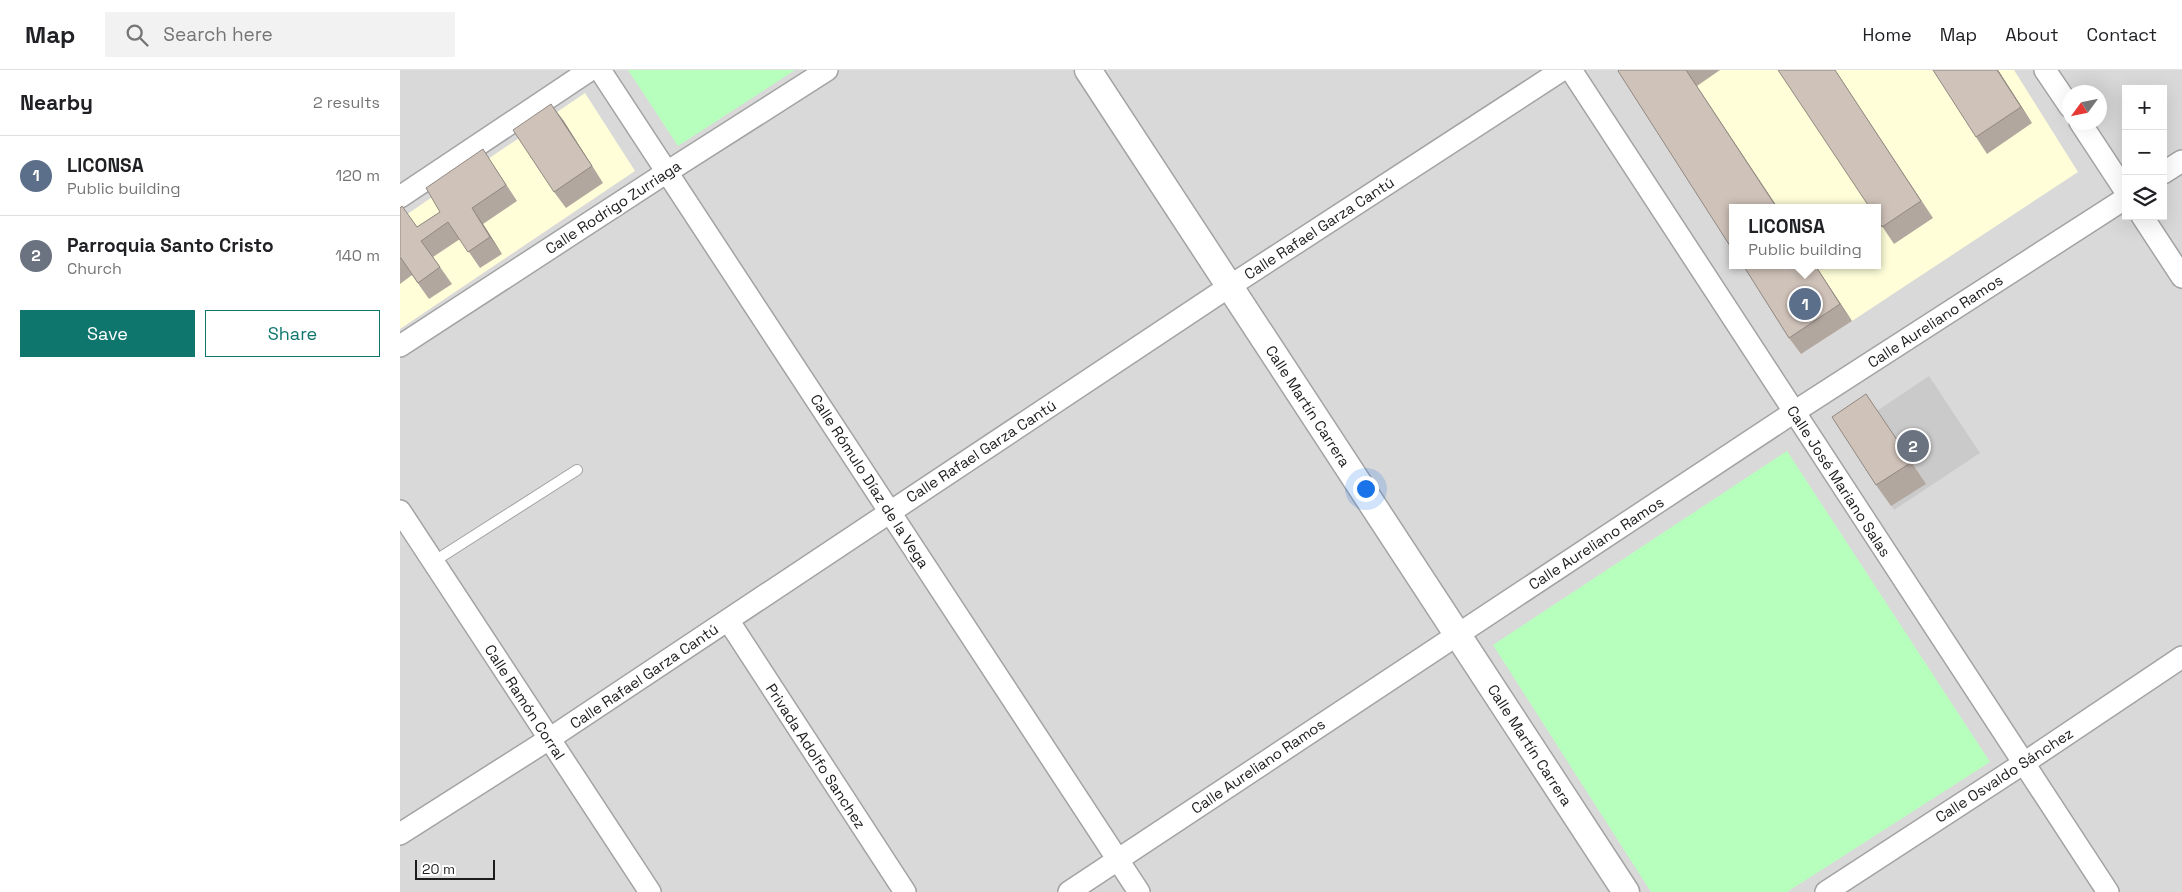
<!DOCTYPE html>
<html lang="en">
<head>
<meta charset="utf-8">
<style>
	:root { --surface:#fff; --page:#f2f2f2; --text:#202124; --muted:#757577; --line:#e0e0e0; --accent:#0f766e }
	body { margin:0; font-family:"Space Grotesk",sans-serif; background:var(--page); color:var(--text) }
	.controls { position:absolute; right:15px; top:15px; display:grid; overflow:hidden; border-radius:0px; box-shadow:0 5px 20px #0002 }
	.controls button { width:45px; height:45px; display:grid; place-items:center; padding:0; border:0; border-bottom:1px solid var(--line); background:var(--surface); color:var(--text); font:25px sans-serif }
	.compass { position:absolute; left:1662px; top:15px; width:45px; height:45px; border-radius:50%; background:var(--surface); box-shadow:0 5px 20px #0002; rotate:237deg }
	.scale { position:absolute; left:15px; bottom:12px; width:80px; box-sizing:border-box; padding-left:5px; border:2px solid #1c1c1c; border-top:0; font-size:14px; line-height:18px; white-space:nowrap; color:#1c1c1c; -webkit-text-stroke:4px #fff; paint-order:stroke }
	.you { position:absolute; left:965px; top:418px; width:18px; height:18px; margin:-12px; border:4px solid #fff; border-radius:50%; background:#1a73e8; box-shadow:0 0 0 8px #1a73e833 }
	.badge { display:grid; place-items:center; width:32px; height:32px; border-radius:50%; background:var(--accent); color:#fff; font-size:16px; font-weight:700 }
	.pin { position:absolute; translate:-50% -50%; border:2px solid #fff; box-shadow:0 1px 5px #0006 }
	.popup { position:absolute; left:1329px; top:134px; width:152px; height:65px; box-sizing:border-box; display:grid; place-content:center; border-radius:0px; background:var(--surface); filter:drop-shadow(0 1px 4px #0005); font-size:16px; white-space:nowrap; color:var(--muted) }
	.popup b { font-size:19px; color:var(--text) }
	.popup::after { content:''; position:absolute; left:50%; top:100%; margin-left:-10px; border:10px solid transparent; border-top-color:var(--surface) }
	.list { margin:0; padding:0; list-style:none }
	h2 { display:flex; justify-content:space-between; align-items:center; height:65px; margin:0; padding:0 20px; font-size:21px }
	h2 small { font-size:16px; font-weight:400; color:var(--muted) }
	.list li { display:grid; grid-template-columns:32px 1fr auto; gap:15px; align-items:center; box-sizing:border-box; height:80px; padding:0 20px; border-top:1px solid var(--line) }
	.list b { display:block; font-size:19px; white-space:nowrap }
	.list p { margin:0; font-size:16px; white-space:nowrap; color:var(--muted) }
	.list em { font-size:16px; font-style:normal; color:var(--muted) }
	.actions { display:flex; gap:10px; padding:15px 20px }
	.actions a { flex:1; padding:11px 0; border:1px solid var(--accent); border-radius:0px; text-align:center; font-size:18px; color:var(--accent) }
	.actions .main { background:var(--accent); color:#fff }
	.icon { flex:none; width:28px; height:28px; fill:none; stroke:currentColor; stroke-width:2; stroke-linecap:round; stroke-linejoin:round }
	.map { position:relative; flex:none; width:1782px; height:822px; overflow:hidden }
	header { display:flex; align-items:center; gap:30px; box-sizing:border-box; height:70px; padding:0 25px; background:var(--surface); border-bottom:1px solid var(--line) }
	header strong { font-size:24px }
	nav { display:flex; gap:28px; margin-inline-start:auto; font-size:18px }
	.search { width:350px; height:45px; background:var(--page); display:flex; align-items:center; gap:12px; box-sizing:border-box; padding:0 18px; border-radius:0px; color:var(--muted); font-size:19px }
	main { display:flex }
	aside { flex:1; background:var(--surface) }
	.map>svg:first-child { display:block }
	.residential { fill:#dad9d9; fill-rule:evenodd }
	.education { fill:#fffed9 }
	.religious { fill:#cacaca }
	.park { fill:#b7ffbc }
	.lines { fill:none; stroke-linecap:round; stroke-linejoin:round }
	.service-casing { stroke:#a3a3a3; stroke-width:12 }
	.minor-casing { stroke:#a3a3a3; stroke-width:24 }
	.tertiary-casing { stroke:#a3a3a3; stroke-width:29 }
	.service { stroke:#fff; stroke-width:10 }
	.minor { stroke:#fff; stroke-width:21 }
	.tertiary { stroke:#fff; stroke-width:26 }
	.wall { fill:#b2a79f }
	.shaded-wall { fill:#918882 }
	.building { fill:#cfc2b9; stroke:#918882 }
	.labels { text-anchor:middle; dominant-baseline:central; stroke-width:4.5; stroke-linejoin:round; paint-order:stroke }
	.street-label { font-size:15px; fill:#1c1c1c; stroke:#fff }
</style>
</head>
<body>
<header>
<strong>Map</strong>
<div class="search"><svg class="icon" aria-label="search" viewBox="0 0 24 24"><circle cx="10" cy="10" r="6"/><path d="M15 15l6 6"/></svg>Search here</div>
<nav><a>Home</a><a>Map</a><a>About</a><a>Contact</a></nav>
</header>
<main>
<aside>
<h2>Nearby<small>2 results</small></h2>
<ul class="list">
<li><span class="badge" style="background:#5c6f8a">1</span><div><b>LICONSA</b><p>Public building</p></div><em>120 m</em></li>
<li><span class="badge" style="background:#6b7280">2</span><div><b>Parroquia Santo Cristo</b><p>Church</p></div><em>140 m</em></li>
</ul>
<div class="actions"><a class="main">Save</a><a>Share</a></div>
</aside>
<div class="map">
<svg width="1782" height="822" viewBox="0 0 1782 822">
	<rect width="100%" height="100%" fill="#efeae0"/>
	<path class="residential" d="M0,0h1782v822h-1782zM1726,19h37v127h-37zM1670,22h30v30h-30zM1332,138h146v57h-146z"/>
	<path class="education" d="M1230,0h384l64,102 -226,149 -38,-56h64v-57h-146z
		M185,23l50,78 -235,158v-110z"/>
	<path class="religious" d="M1529,306l51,77 -86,57 -50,-77z"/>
	<path class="park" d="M228,0h167l-117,76z
		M1387,381l203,311 -203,130h-136l-158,-247z"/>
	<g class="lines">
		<g class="service-casing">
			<path id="service" d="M33,492l144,-92"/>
		</g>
		<g class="minor-casing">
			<path id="minor" d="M200,0l539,822
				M1171,0l537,822
				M1645,0l25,37
				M1680,52l46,70
				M1763,103l19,-12
				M0,127l190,-127
				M1742,146l40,61
				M0,276l267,-174 160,-102
				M0,441l250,381
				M328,550l177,272
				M0,764l149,-95 681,-453 332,-216
				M669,822l725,-480 332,-214
				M1426,822l198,-129 158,-106"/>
		</g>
		<g class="tertiary-casing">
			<path id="tertiary" d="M688,0l538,822"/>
		</g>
		<use href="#service" class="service"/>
		<use href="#minor" class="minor"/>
		<use href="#tertiary" class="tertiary"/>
	</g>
	<path class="wall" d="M1219,0h101l-23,16z
		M1435,0l98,148 -39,26 -16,-24z
		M1598,0l34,53 -45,31 -11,-17z
		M163,50l40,63 -37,25 -12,-16z
		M94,96l23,35 -34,23 19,30 -22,14 -20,-29 -27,18 19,27 -23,15 -17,-24 -12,9v-76l17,19 23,-15z
		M1343,195h72l37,56 -51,33 -12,-16z
		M1466,324l60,90 -35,22 -15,-21z"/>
	<path class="shaded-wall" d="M1286,0l11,16 81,122h-1z
		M1597,0h1l34,53 -11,-16z
		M151,34l12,16 40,63 -11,-17z
		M72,138l11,16 19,30 -12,-17z
		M1415,195l37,56 -12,-17z"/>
	<path class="building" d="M1219,0h67l91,138h-45v41l-114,-178z
		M1378,0h57l86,131 -39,26 -4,-7v-12h-8z
		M1533,0h64l24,37 -45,30z
		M151,34l41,62 -38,26 -41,-62z
		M83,79l23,36 -34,23 18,29 -22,15 -20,-30 -27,19 19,26 -22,16 -17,-25 -1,1v-51l2,-2 15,21 23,-15 -14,-24z
		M1343,195h72l25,39 -51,34z
		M1466,324l46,68 -36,23 -44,-68z"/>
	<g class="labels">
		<g class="street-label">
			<text transform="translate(213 137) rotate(-33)">Calle Rodrigo Zurriaga</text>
			<text transform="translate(919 158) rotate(-33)">Calle Rafael Garza Cantú</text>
			<text transform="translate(1535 251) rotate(-33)">Calle Aureliano Ramos</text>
			<text transform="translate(908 336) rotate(57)">Calle Martín Carrera</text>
			<text transform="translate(581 381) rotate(-33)">Calle Rafael Garza Cantú</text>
			<text transform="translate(470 411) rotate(57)">Calle Rómulo Díaz de la Vega</text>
			<text transform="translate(1439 411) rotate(57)">Calle José Mariano Salas</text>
			<text transform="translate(1196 473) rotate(-33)">Calle Aureliano Ramos</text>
			<text transform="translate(244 606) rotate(-34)">Calle Rafael Garza Cantú</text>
			<text transform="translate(125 632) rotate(57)">Calle Ramón Corral</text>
			<text transform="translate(1130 675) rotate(57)">Calle Martín Carrera</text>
			<text transform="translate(416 686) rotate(57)">Privada Adolfo Sanchez</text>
			<text transform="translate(858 696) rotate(-34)">Calle Aureliano Ramos</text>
			<text transform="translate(1604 705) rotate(-33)">Calle Osvaldo Sánchez</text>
		</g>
	</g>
</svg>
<div class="controls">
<button>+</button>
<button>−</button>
<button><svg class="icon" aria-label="layers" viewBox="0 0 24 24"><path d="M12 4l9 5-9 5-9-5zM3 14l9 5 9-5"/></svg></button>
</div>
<svg class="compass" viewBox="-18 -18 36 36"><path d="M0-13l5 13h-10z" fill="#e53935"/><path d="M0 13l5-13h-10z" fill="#757577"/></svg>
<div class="scale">20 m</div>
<div class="you"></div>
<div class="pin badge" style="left:1405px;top:234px;background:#5c6f8a">1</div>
<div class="popup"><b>LICONSA</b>Public building</div>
<div class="pin badge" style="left:1513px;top:376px;background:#6b7280">2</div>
</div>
</main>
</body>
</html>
